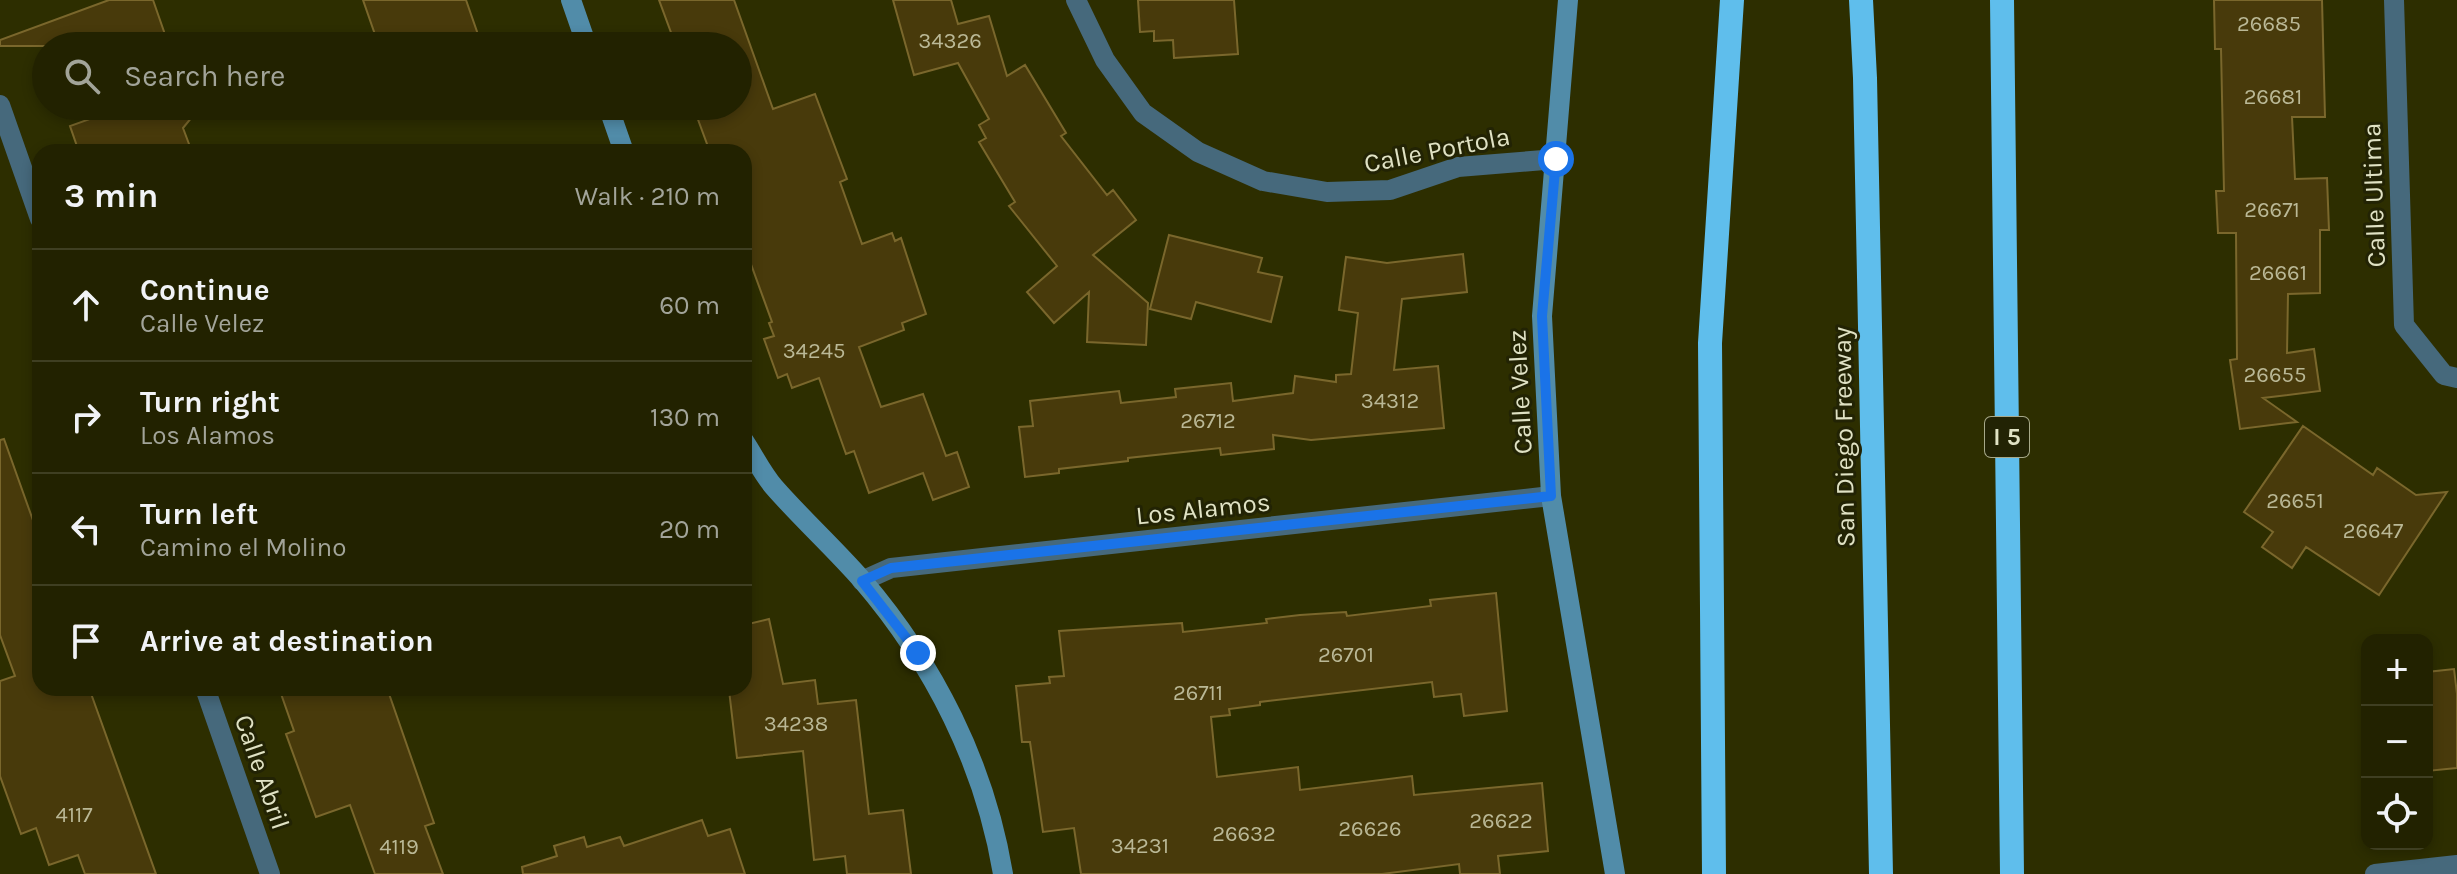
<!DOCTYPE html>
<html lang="en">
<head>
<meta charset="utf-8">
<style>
	:root { --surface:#220; --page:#2e2f0f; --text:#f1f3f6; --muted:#a2a499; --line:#3f3f22 }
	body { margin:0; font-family:Karla,sans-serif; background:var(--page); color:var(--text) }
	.controls { position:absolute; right:24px; bottom:24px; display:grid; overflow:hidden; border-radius:16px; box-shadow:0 4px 12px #0003 }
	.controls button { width:72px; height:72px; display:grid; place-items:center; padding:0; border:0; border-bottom:2px solid var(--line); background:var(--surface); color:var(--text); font:40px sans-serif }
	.stop { position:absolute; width:24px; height:24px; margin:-18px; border:6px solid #1a73e8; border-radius:50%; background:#fff }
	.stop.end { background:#1a73e8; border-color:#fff; box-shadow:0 2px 8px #0008 }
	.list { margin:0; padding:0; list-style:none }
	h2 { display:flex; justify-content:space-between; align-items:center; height:104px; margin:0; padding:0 32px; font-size:34px }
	h2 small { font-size:26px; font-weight:400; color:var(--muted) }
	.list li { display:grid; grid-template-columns:52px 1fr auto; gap:24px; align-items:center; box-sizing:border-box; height:112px; padding:0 32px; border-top:2px solid var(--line) }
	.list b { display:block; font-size:30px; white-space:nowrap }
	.list p { margin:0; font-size:26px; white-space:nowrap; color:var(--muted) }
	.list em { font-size:26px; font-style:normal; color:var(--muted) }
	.icon { flex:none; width:44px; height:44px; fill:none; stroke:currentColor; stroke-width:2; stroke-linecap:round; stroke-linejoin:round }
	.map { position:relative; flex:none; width:2457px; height:874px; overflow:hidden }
	.search { position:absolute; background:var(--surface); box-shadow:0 4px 12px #0003; left:32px; top:32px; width:720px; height:88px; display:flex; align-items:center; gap:20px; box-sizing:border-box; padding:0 28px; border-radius:44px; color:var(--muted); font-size:30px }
	.panel { position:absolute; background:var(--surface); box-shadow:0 4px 12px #0003; left:32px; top:144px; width:720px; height:552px; border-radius:24px }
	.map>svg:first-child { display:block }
	.building { fill:#483a0b; stroke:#7a672c; stroke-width:2 }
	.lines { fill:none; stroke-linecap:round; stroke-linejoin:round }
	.street { stroke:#46697c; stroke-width:20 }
	.secondary { stroke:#518ca9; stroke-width:20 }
	.highway { stroke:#5fbeec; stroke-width:24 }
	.route { stroke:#1a73e8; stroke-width:10 }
	.labels { text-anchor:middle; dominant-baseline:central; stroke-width:6; stroke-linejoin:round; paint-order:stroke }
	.number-label { font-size:22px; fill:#bab896 }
	.shield { fill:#222304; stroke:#a7a98a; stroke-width:2 }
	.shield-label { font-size:24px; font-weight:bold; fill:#e0e2c4 }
	.street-label { font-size:26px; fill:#e0e2c4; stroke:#222304 }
</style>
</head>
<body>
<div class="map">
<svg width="2457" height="874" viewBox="0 0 2457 874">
	<rect width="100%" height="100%" fill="#2d2e00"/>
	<path class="building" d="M109,0h44l16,46h-169v-6z
		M363,0h103l16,46h-103z
		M659,0h75l39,109 42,-15 32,85 -7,3 22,62 30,-11 3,8 6,-3 25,76 -24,9 2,7 -45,17 22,60 42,-13 23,62 11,-4 12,35 -36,13 -10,-27 -54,20 -15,-42 -8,3 -27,-76 -27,10 -5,-14 -9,4 -14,-39 10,-3 -5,-13 3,-1 -28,-77v-93h-34l-17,-46h45v-60h-62z
		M893,0h58l7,24 31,-8 18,60 18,-11 41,68 -5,3 46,59 6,-5 23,30 -43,35 55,48 -2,42 -59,-3 2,-50 -35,31 -27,-31 30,-26 -48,-60 6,-4 -36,-60 7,-4 -7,-13 10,-6 -31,-56 -44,12z
		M1138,0h96l4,54 -64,4 -1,-18 -19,1v-10l-14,1z
		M2214,0h108l3,117h-33l3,62 32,-1 2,52h-9v63l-32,1 -1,59 27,-4 6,42 -57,7 34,24 -57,7 -10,-69 7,-1 -1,-126h-18l-2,-42h8l-3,-142h-6z
		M126,106h75l-18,22 9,24h-113l-9,-26z
		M1169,235l93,23 -4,14 24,5 -11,45 -75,-20 -5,17 -41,-10z
		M1463,254l4,38 -65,7 -8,71 44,-4 6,62 -133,12 -38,-5 1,14 -53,6 -1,-7 -92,10v3l-69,8v4l-34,4 -6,-50 14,-1 -3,-25 89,-10 2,12 55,-6 -1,-8 56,-6 2,18 60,-8 2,-17 41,6v-7l15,-1 7,-61 -19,-3 7,-53 41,6z
		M2303,426l70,49 4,-7 39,27 31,-3 -68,103 -73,-48 -14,21 -30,-21 11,-15 -29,-20z
		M4,439l36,101v148h49l67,186h-71l-7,-19 -29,10 -13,-37 -15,6 -21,-58v-95l15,-5 -15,-41v-195z
		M1496,593l11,118 -43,5 -3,-22 -27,3 -2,-15 -172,20v3l-31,4 1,6 -19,2 6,60 81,-10 2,23 112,-14 2,19 128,-12 6,68 -50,5 2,18h-40l-1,-10 -77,10h-301l-7,-46 -31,4 -13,-90h-8l-6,-56 34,-3 -1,-6 15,-1 -5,-45 123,-8 1,9 84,-9 -1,-4 34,-4 46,-3 1,4 84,-10 -1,-6z
		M769,619l14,65 32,-4 3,24 38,-4 13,114 34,-4 8,64h-64l-2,-18 -31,4 -11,-109 -66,7 -8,-68 15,-2v-63z
		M2454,669l3,25v74l-30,3v-99z
		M279,688h108l47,135 -9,3 18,48h-68l-25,-69 -34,12 -30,-83 8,-3z
		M702,820l6,16 22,-7 15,45h-222l-1,-7 35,-11 -3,-10 30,-9 3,10 33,-10 4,9z"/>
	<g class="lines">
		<path class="street" d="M1076,0l29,60 38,53 55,39 65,29 64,11 63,-2 68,-23 98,-8
			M2394,0l10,325 40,50 13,3
			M0,105l40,114
			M862,581l29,-13 660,-72
			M205,688l65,186
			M2375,874l82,-9"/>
		<path class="secondary" d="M571,0l16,46
			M1568,0l-26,316 9,180 64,378
			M608,106l16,46
			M744,441c10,15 18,32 30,46 28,32 60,61 88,93 72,84 123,185 141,294"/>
		<path class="highway" d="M1861,0l4,78 16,796
			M2002,0l10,874
			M1714,874l-4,-531 22,-343"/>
	</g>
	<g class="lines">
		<path class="route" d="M918,653l-56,-72 29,-13 660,-72 -9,-180 14,-157"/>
	</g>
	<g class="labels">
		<g class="number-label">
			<text x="2269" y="24">26685</text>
			<text x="950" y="41">34326</text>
			<text x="2273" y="97">26681</text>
			<text x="2272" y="210">26671</text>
			<text x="2278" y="273">26661</text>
			<text x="814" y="351">34245</text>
			<text x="2275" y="375">26655</text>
			<text x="1390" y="401">34312</text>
			<text x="1208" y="421">26712</text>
			<text x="2295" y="501">26651</text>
			<text x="2373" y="531">26647</text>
			<text x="1346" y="655">26701</text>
			<text x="1198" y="693">26711</text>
			<text x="796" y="724">34238</text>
			<text x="74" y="815">4117</text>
			<text x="1501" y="821">26622</text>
			<text x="1370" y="829">26626</text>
			<text x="1244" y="834">26632</text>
			<text x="1140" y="846">34231</text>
			<text x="399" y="847">4119</text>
		</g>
		<rect class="shield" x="1985" y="417" width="44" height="40" rx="6"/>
		<g class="shield-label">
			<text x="2007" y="437">I 5</text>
		</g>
		<g class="street-label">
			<text transform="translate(1437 150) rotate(-11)">Calle Portola</text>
			<text transform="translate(2374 195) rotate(-92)">Calle Ultima</text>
			<text transform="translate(1520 392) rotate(-93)">Calle Velez</text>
			<text transform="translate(1844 437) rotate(-91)">San Diego Freeway</text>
			<text transform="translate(1203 509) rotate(-6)">Los Alamos</text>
			<text transform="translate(262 772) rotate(71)">Calle Abril</text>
		</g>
	</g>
</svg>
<div class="controls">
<button>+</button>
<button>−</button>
<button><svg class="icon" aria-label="locate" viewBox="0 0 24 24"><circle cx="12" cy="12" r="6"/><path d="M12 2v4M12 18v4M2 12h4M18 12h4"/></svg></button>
</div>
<div class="stop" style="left:1556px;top:159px"></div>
<div class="stop end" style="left:918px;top:653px"></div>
<div class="search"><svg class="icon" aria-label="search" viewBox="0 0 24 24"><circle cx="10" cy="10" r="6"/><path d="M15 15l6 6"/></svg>Search here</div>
<section class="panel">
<h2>3 min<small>Walk · 210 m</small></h2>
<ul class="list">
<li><svg class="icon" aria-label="ahead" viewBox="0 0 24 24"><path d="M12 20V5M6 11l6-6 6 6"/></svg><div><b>Continue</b><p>Calle Velez</p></div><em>60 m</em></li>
<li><svg class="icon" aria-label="right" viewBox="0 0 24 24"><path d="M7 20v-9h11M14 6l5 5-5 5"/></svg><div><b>Turn right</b><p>Los Alamos</p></div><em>130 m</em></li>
<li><svg class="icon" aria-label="left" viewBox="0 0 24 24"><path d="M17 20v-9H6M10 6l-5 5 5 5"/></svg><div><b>Turn left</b><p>Camino el Molino</p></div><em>20 m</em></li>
<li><svg class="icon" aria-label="arrive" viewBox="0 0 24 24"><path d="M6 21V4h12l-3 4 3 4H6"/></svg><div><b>Arrive at destination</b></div></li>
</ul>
</section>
</div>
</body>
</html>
